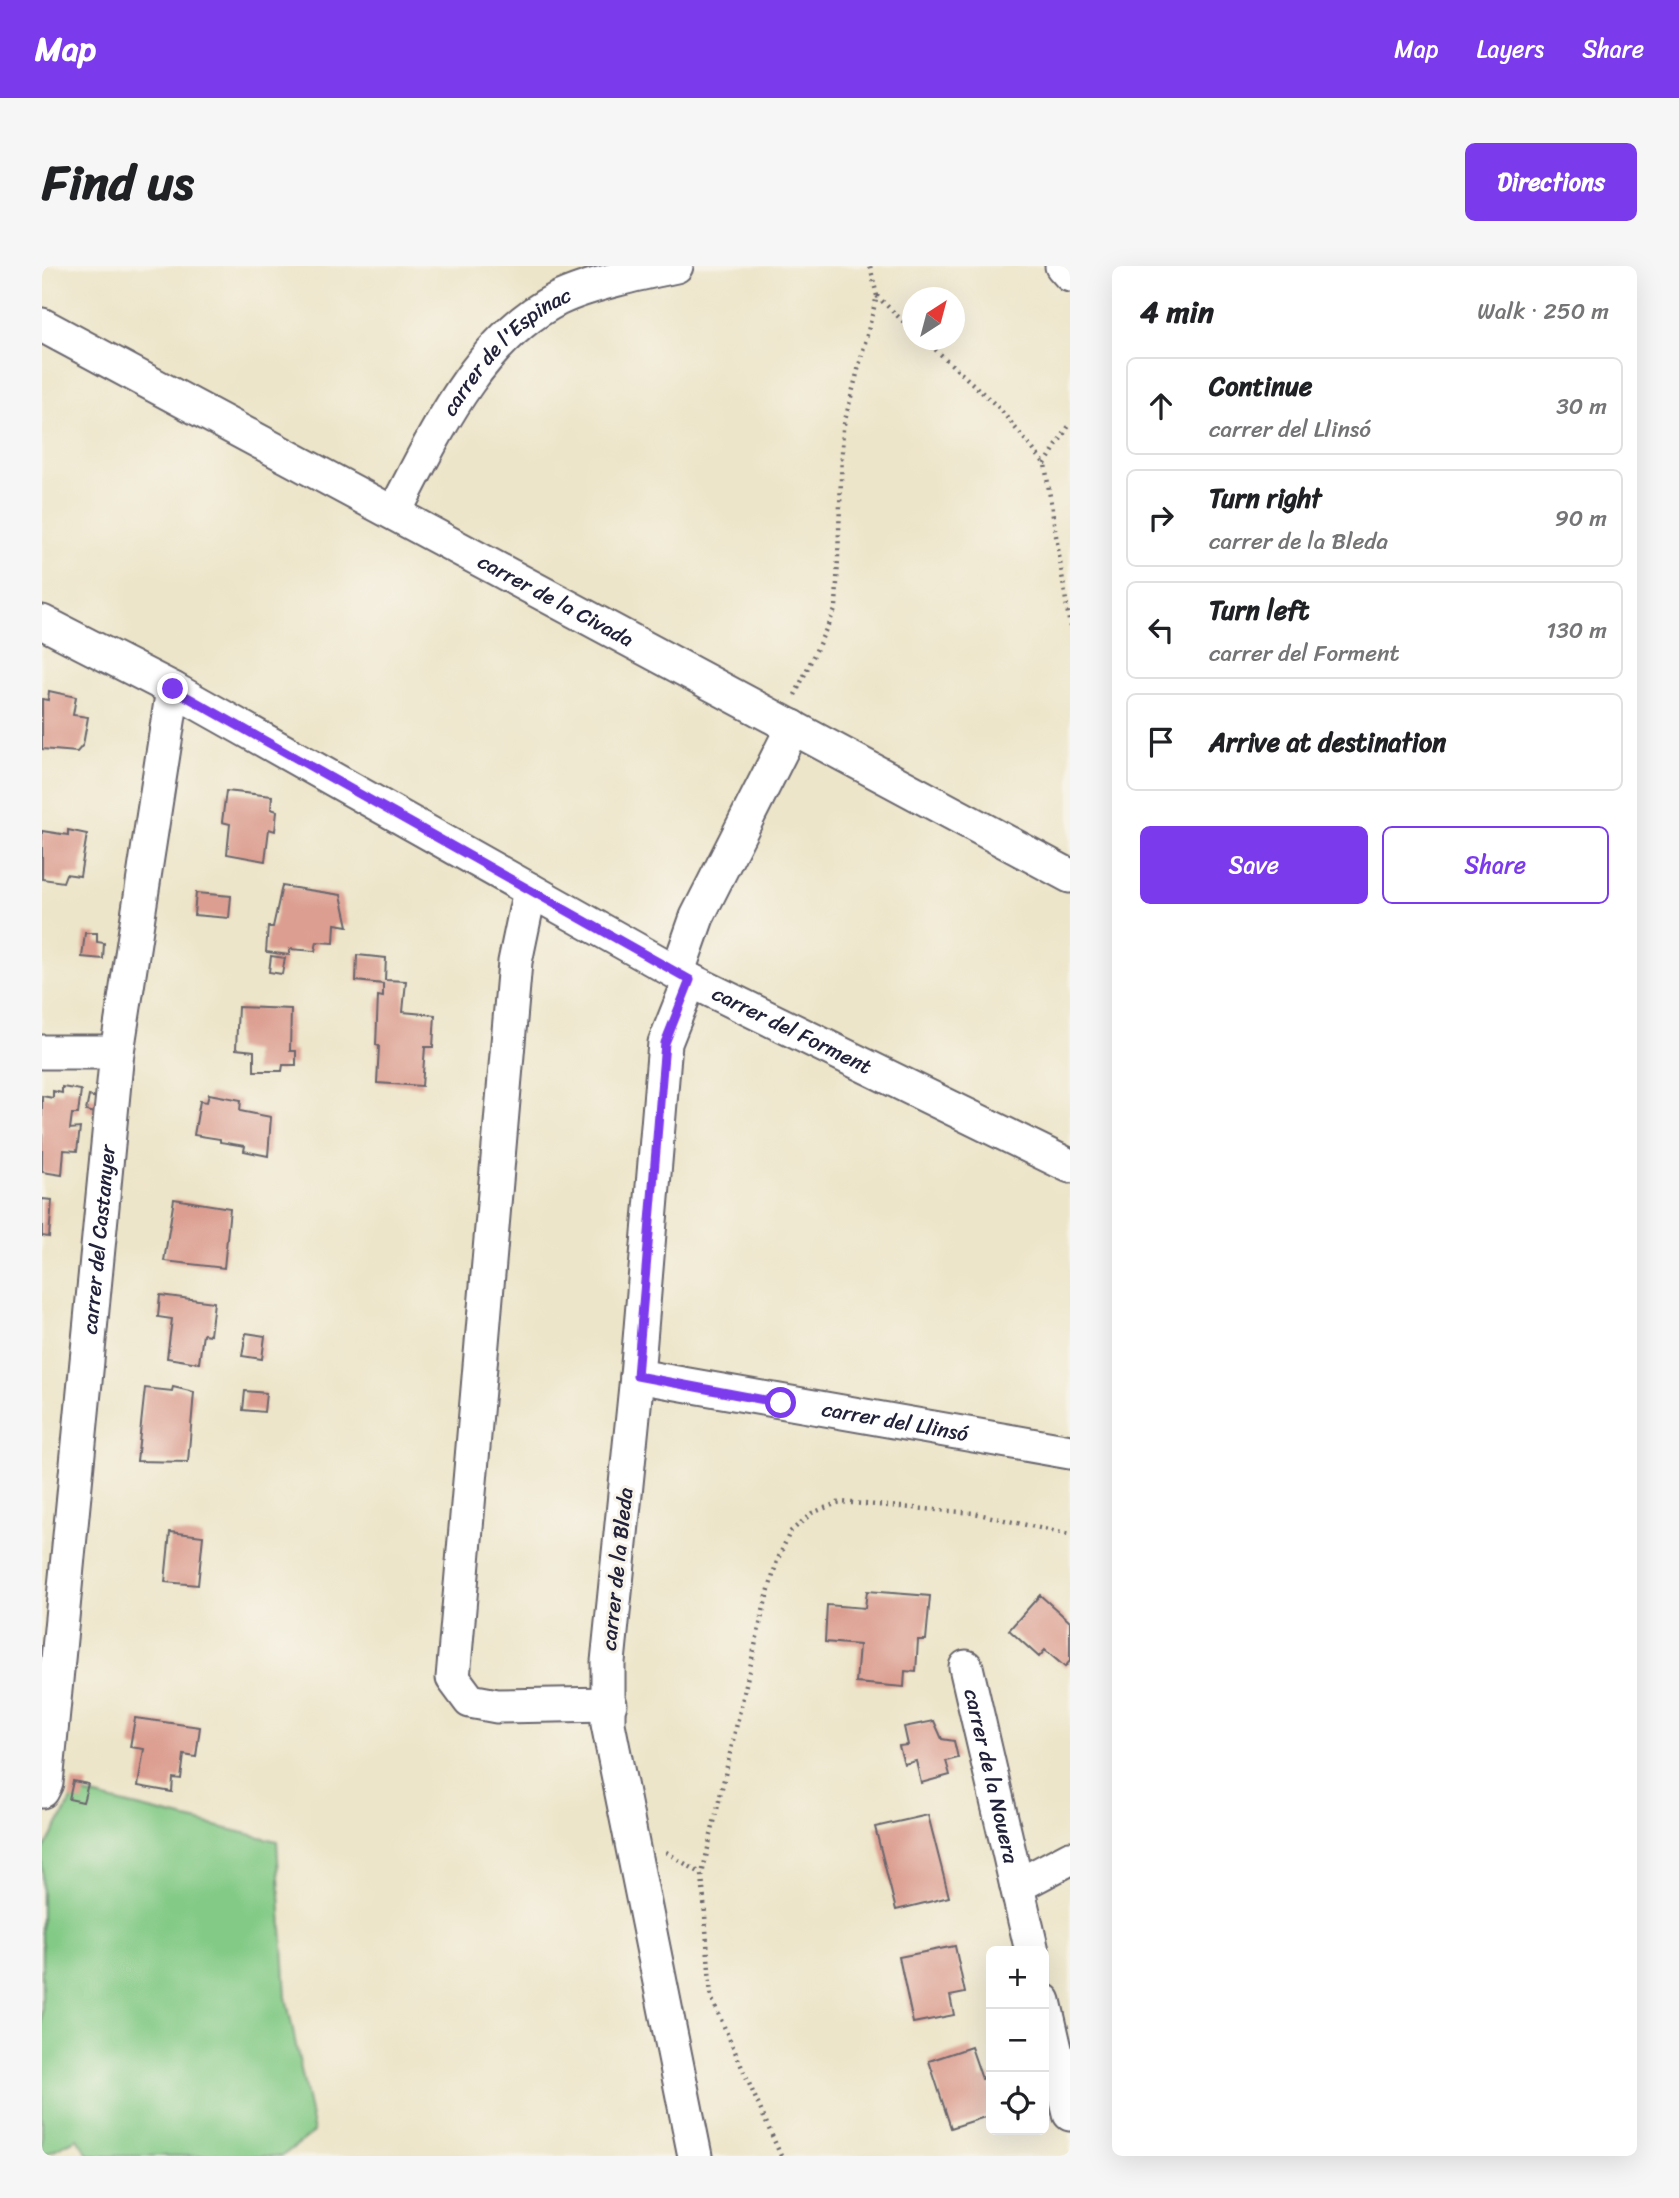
<!DOCTYPE html>
<html lang="en">
<head>
<meta charset="utf-8">
<style>
	:root { --surface:#fff; --page:#f6f6f6; --text:#202124; --muted:#757577; --line:#e0e0e0; --accent:#7c3aed }
	body { margin:0; font-family:Sriracha,sans-serif; background:var(--page); color:var(--text) }
	.controls { position:absolute; right:21px; bottom:21px; display:grid; overflow:hidden; border-radius:10px; box-shadow:0 7px 28px #0002 }
	.controls button { width:63px; height:63px; display:grid; place-items:center; padding:0; border:0; border-bottom:2px solid var(--line); background:var(--surface); color:var(--text); font:35px sans-serif }
	.compass { position:absolute; left:860px; top:21px; width:63px; height:63px; border-radius:50%; background:var(--surface); box-shadow:0 7px 28px #0002; rotate:36deg }
	.stop { position:absolute; width:21px; height:21px; margin:-16px; border:5px solid #7c3aed; border-radius:50%; background:#fff }
	.stop.end { background:#7c3aed; border-color:#fff; box-shadow:0 2px 7px #0008 }
	.list { margin:0; padding:0; list-style:none }
	h2 { display:flex; justify-content:space-between; align-items:center; height:91px; margin:0; padding:0 28px; font-size:30px }
	h2 small { font-size:23px; font-weight:400; color:var(--muted) }
	.list li { display:grid; grid-template-columns:46px 1fr auto; gap:21px; align-items:center; box-sizing:border-box; height:98px; margin:0 14px 14px; padding:0 14px; border:2px solid var(--line); border-radius:10px }
	.list b { display:block; font-size:26px; white-space:nowrap }
	.list p { margin:0; font-size:23px; white-space:nowrap; color:var(--muted) }
	.list em { font-size:23px; font-style:normal; color:var(--muted) }
	.actions { display:flex; gap:14px; padding:21px 28px }
	.actions a { flex:1; padding:16px 0; border:2px solid var(--accent); border-radius:10px; text-align:center; font-size:24px; color:var(--accent) }
	.actions .main { background:var(--accent); color:#fff }
	.icon { flex:none; width:38px; height:38px; fill:none; stroke:currentColor; stroke-width:2; stroke-linecap:round; stroke-linejoin:round }
	.map { position:relative; flex:none; width:1028px; height:1890px; overflow:hidden; border-radius:10px }
	header { display:flex; align-items:center; gap:42px; box-sizing:border-box; height:98px; padding:0 35px; background:var(--accent); color:#fff }
	header strong { font-size:33px }
	nav { display:flex; gap:38px; margin-inline-start:auto; font-size:24px }
	.intro { display:flex; align-items:center; justify-content:space-between; box-sizing:border-box; height:168px; padding:0 42px }
	h1 { margin:0; font-size:49px }
	.button { padding:18px 32px; border-radius:10px; background:var(--accent); color:#fff; font-size:24px; font-weight:700 }
	main { display:flex; gap:42px; padding:0 42px }
	aside { flex:1; background:var(--surface); border-radius:10px; box-shadow:0 7px 28px #0002 }
	.map>svg:first-child { display:block }
	.green { fill:#83ca86; stroke:#527660; stroke-width:2 }
	.building { fill:#dc9e90 }
	.lines { fill:none; stroke-linecap:round; stroke-linejoin:round }
	.street-casing { stroke:#69666d; stroke-width:37 }
	.path { stroke:#69666d; stroke-width:4.5; stroke-dasharray:2 5; stroke-linecap:butt }
	.street { stroke:#fff; stroke-width:33 }
	.route { stroke:#7c3aed; stroke-width:9 }
	.labels { text-anchor:middle; dominant-baseline:central; stroke-width:6; stroke-linejoin:round; paint-order:stroke }
	.street-label { font-size:21px; fill:#22223b; stroke:#f7f3e8 }
</style>
</head>
<body>
<header>
<strong>Map</strong>
<nav><a>Map</a><a>Layers</a><a>Share</a></nav>
</header>
<div class="intro"><h1>Find us</h1><a class="button">Directions</a></div>
<main>
<div class="map">
<svg width="1028" height="1890" viewBox="0 0 1028 1890">
	<rect width="100%" height="100%" fill="#f7f3e8"/>
	<filter id="ink" filterUnits="userSpaceOnUse"><feTurbulence type="fractalNoise" baseFrequency=".0143" numOctaves="2"/><feDisplacementMap in="SourceGraphic" scale="14" xChannelSelector="R" yChannelSelector="G"/><feConvolveMatrix kernelMatrix="1 2 1 2 8 2 1 2 1" color-interpolation-filters="sRGB"/></filter>
	<filter id="wash" filterUnits="userSpaceOnUse"><feTurbulence type="fractalNoise" baseFrequency=".00686" numOctaves="4" result="noise"/><feDisplacementMap in="SourceGraphic" scale="28" xChannelSelector="R" yChannelSelector="G"/><feGaussianBlur stdDeviation="1.57" result="paint"/><feColorMatrix in="noise" values="0 0 0 0 0 0 0 0 0 0 0 0 0 0 0 0 0 1.4 0 .05"/><feComposite in="paint" operator="in"/></filter>
	<g filter="url(#wash)">
		<rect width="100%" height="100%" fill="#ede5c9"/>
		<path class="green" d="M34,1526l201,49 9,156 28,135 -32,24h-193l-12,-18 -35,18v-303z"/>
		<g id="blocks">
			<path class="building" d="M7,425l27,6 -3,18 15,2 -5,28 -6,7 -35,-3v-50l6,1z
				M184,525l46,5 -1,13 6,2 -2,20 -6,-2 -4,32 -38,-7 3,-30 -8,-2z
				M26,564l19,4 -7,42 -14,-2 -3,8 -21,-3v-48l26,4z
				M240,620l59,9 7,31 -13,-2 -1,19 -17,-1 -2,9 -25,-2 -1,6 -23,-3 2,-25h5z
				M154,627l35,3 -2,22 -35,-3z
				M43,667h12v9l7,1 -1,16 -21,-2z
				M315,689l29,3 -1,22 21,1 -3,31 32,3 -2,32h-8l-3,39 -45,-3 2,-37 -3,-1 2,-49 5,1v-13l-27,-3z
				M229,690l14,2 -3,16 -13,-2z
				M196,741l53,2 -1,42h6v14h-13l-1,6h-28v-20l-18,-2z
				M20,821l19,3 -3,24h-6l-2,15 10,-1 -3,23 -13,-1 -2,25 -20,-3v-76l11,2v-7l9,2z
				M167,828l32,6 -1,11 31,6 -3,39 -24,-5 1,-5 -25,-4v-3l-26,-4 6,-34 7,1z
				M47,830l12,3 -2,15 -13,-3z
				M0,933l10,1 -3,37 -7,-1z
				M132,933l56,9 -6,60 -60,-7z
				M118,1029l54,7 -4,33 -7,-1 -4,29 -32,-5 5,-39 -14,-2z
				M204,1067l19,3 -3,23 -20,-3z
				M131,1121l21,5 -6,70 -51,-1 8,-73 27,3z
				M203,1125l21,2 -2,19 -21,-2z
				M128,1266l33,4 -5,49 -33,-3z
				M825,1325l63,5 -4,44h-8l-2,32 -11,-1 -1,16 -48,-4 3,-38 -34,-3 2,-37 38,3z
				M998,1329l30,27v39l-5,6 -20,-17 -6,7 -30,-27z
				M93,1452l65,9 -4,30 -12,-2 -3,24 -8,-1 -1,14 -34,-6 6,-37 -14,-2z
				M892,1455l8,18 12,2 4,17 -12,3 4,14 -29,8 -5,-22 -12,3 -5,-18 9,-1 -4,-18z
				M31,1515l15,3 -5,18 -14,-3z
				M886,1549l21,82 -53,13 -21,-83z
				M913,1680l10,47 -15,3 4,19 -41,8 -14,-66z
				M929,1781l11,32 9,-4v40l-40,13 -22,-67z"/>
		</g>
	</g>
	<g filter="url(#ink)">
		<use href="#blocks" fill-opacity="0" stroke="#69666d" stroke-width="2"/>
		<g class="lines">
			<g class="street-casing">
				<g id="street">
					<path d="M1020,0l8,9"/>
					<path id="s1" d="M0,59l1028,551"/>
					<path id="s2" d="M352,247c40,-76 83,-173 164,-214 31,-15 84,-26 118,-33"/>
					<path id="s3" d="M0,356l131,67 517,291 380,186"/>
					<path d="M488,624l-15,72 -62,716 17,23 27,5 113,-2"/>
					<path d="M636,705l19,-54 96,-190"/>
					<path d="M648,714l-25,63 -28,333 -29,286v62l87,432"/>
					<path d="M0,786h75"/>
					<path id="s4" d="M595,1110l433,76"/>
					<path id="s5" d="M924,1401l66,284"/>
					<path id="s6" d="M0,1525l4,-8 71,-731 56,-363"/>
					<path d="M975,1620l53,-28"/>
					<path d="M1002,1735l26,113"/>
				</g>
			</g>
			<path class="path" d="M835,30l35,34
				M883,74l74,68 46,56 25,163
				M1003,198l25,-40
				M753,429l41,-87 7,-180 34,-132 -7,-30
				M624,1586l36,22
				M739,1890l-70,-159 -9,-123 62,-267 13,-46 13,-29 22,-19 28,-11 134,11 96,22"/>
			<use href="#street" class="street"/>
		</g>
	</g>
	<g class="lines" filter="url(#ink)">
		<path class="route" d="M131,423l517,291 -25,63 -28,333 144,27"/>
	</g>
	<g class="labels">
		<g class="street-label">
			<text stroke="none"><textPath href="#s2" startOffset="200">carrer de l'Espinac</textPath></text>
			<text stroke="none"><textPath href="#s1" startOffset="583">carrer de la Civada</textPath></text>
			<text stroke="none"><textPath href="#s3" startOffset="854">carrer del Forment</textPath></text>
			<text stroke="none"><textPath href="#s6" startOffset="555">carrer del Castanyer</textPath></text>
			<text stroke="none"><textPath href="#s4" startOffset="262">carrer del Llinsó</textPath></text>
			<text transform="translate(575 1303) rotate(-84)">carrer de la Bleda</text>
			<text stroke="none"><textPath href="#s5" startOffset="112">carrer de la Nouera</textPath></text>
		</g>
	</g>
</svg>
<div class="controls">
<button>+</button>
<button>−</button>
<button><svg class="icon" aria-label="locate" viewBox="0 0 24 24"><circle cx="12" cy="12" r="6"/><path d="M12 2v4M12 18v4M2 12h4M18 12h4"/></svg></button>
</div>
<svg class="compass" viewBox="-18 -18 36 36"><path d="M0-13l5 13h-10z" fill="#e53935"/><path d="M0 13l5-13h-10z" fill="#757577"/></svg>
<div class="stop" style="left:739px;top:1137px"></div>
<div class="stop end" style="left:131px;top:423px"></div>
</div>
<aside>
<h2>4 min<small>Walk · 250 m</small></h2>
<ul class="list">
<li><svg class="icon" aria-label="ahead" viewBox="0 0 24 24"><path d="M12 20V5M6 11l6-6 6 6"/></svg><div><b>Continue</b><p>carrer del Llinsó</p></div><em>30 m</em></li>
<li><svg class="icon" aria-label="right" viewBox="0 0 24 24"><path d="M7 20v-9h11M14 6l5 5-5 5"/></svg><div><b>Turn right</b><p>carrer de la Bleda</p></div><em>90 m</em></li>
<li><svg class="icon" aria-label="left" viewBox="0 0 24 24"><path d="M17 20v-9H6M10 6l-5 5 5 5"/></svg><div><b>Turn left</b><p>carrer del Forment</p></div><em>130 m</em></li>
<li><svg class="icon" aria-label="arrive" viewBox="0 0 24 24"><path d="M6 21V4h12l-3 4 3 4H6"/></svg><div><b>Arrive at destination</b></div></li>
</ul>
<div class="actions"><a class="main">Save</a><a>Share</a></div>
</aside>
</main>
</body>
</html>
